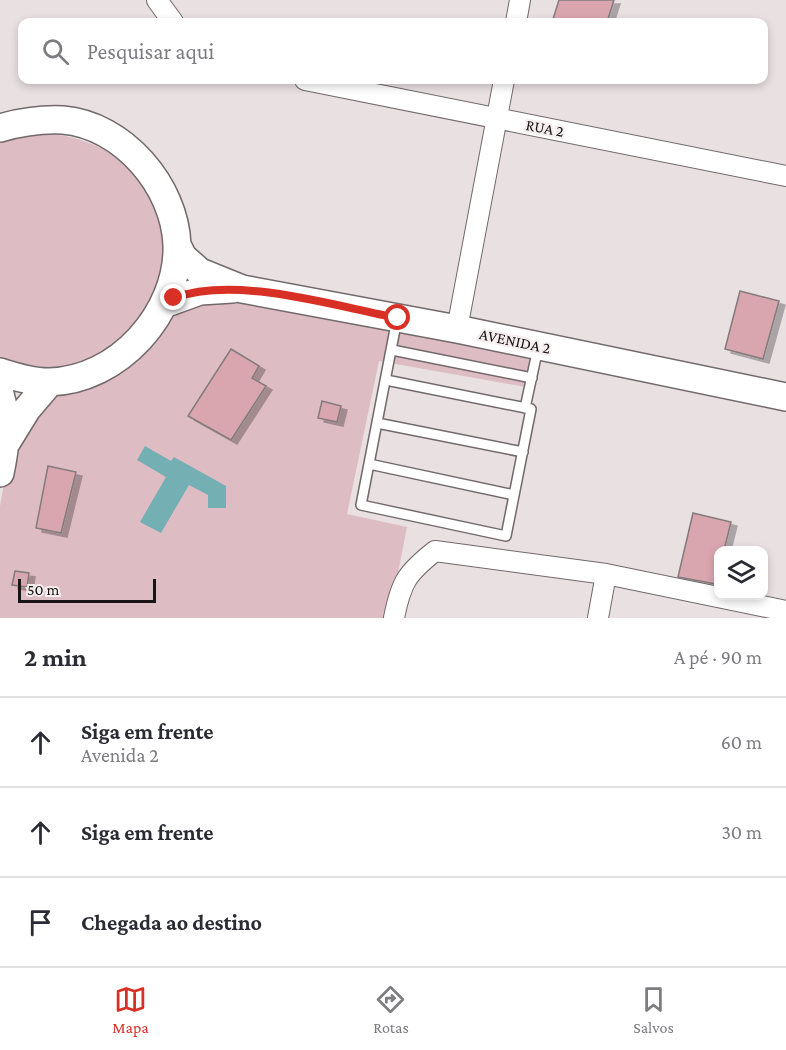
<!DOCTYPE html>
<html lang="pt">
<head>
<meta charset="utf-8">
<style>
	:root { --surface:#fff; --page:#f7f7f7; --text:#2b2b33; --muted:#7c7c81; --line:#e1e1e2; --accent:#d93025 }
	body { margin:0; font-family:"Crimson Pro",serif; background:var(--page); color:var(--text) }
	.controls { position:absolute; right:18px; bottom:18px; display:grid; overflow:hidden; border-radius:12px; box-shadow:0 3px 9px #0003 }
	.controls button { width:54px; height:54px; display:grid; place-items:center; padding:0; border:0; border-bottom:2px solid var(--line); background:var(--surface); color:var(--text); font:30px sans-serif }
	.scale { position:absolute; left:18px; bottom:15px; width:138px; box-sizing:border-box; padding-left:6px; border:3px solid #181516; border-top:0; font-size:16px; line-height:21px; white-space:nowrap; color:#181516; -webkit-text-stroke:4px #f6edef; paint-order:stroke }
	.stop { position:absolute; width:18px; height:18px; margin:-14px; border:4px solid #d93025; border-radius:50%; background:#fff }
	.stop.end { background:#d93025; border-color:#fff; box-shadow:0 2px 6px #0008 }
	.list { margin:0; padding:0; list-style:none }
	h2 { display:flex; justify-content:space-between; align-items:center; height:78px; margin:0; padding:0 24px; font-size:26px }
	h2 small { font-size:20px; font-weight:400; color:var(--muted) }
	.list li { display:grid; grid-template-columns:39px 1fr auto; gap:18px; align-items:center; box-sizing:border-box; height:90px; padding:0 24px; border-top:2px solid var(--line) }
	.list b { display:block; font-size:22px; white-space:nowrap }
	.list p { margin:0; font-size:20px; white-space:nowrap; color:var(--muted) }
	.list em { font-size:20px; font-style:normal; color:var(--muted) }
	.icon { flex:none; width:33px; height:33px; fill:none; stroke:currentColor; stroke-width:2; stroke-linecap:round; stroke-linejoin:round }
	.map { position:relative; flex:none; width:786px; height:618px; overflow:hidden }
	.search { position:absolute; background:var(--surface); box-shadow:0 3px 9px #0003; left:18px; right:18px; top:18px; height:66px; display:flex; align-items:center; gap:15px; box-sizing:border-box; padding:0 21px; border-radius:12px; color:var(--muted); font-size:22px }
	.sheet { height:348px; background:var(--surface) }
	nav { display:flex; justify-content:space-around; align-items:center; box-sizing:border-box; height:84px; border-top:2px solid var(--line); background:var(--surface); font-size:16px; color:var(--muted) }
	nav a { display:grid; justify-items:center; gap:3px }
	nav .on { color:var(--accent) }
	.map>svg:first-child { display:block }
	.green { fill:#debcc3 }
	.water { fill:#74afb4 }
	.building { fill:#d9a6b0; stroke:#837b7c; stroke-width:1.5; filter:url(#shadow) }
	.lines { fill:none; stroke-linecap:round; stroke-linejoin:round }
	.lane-casing { stroke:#71696b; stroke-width:12 }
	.street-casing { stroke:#71696b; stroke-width:22 }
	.secondary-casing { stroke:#71696b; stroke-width:30 }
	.lane { stroke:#fff; stroke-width:9 }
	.street { stroke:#fff; stroke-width:20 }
	.secondary { stroke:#fff; stroke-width:27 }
	.route { stroke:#d93025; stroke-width:8 }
	.labels { text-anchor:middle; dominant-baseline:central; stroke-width:4.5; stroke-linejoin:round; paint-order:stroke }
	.street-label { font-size:16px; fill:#181516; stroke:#f6edef }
</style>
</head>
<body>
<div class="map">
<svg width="786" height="618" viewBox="0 0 786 618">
	<defs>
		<filter id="shadow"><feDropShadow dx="6" dy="4" stdDeviation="0" flood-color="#0004"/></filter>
	</defs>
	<rect width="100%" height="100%" fill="#e9e0e2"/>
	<path class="green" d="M47,133c193,23 123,285 -47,225v-215l21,-7z
		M207,296l327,53 -8,38 -147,-26 -32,153 60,13 -18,91h-389v-112l12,-65 28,-38 137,-94z"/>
	<path class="water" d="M145,446l26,15 3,-4 52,29v22h-18v-13l-19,-10 -28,48 -21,-11 26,-45 -29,-17z"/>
	<path class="building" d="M559,0h55l-7,22h-55z
		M740,291l39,10 -16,58 -38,-10z
		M231,349l28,17 -7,12 14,8 -35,54 -43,-24z
		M322,401l19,5 -4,16 -19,-4z
		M48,466l28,6 -15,61 -25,-5z
		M693,513l38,9 -7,28h-6l-2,34 -38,-7z
		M15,571l14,2 -2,14 -15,-2z"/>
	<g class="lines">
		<g class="lane-casing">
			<path id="lane" d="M392,350l140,28
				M386,380l145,29 -25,127 -145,-31 36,-186
				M525,408l13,-60
				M377,423l146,29
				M369,464l145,31"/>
		</g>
		<g class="street-casing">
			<path id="street" d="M157,0l16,22
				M516,22l4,-22
				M305,80l481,96
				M457,329l47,-249
				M394,618c7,-36 13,-45 41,-67l171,23 180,37
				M598,618l8,-44"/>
		</g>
		<g class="secondary-casing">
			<path id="secondary" d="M0,128c21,-6 40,-9 63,-8 60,5 112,66 114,125 2,68 -59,136 -128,137 -16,0 -34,-5 -49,-10
				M177,245l6,12 17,15 42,17 215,40 329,68
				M164,304l36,-13 32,-2
				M0,394c8,28 6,51 0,79
				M6,443l21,-34 23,-27"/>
		</g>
		<use href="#lane" class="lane"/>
		<use href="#street" class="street"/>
		<use href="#secondary" class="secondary"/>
	</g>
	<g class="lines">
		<path class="route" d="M174,298c62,-23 159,8 224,20"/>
	</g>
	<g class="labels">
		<g class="street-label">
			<text transform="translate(545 128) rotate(11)">RUA 2</text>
			<text transform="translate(515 341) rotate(12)">AVENIDA 2</text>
		</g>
	</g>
</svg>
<div class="controls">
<button><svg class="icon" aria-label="layers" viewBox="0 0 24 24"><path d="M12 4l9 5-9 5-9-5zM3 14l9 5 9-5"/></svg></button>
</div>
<div class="scale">50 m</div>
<div class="stop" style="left:398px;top:318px"></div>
<div class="stop end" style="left:174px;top:298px"></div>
<div class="search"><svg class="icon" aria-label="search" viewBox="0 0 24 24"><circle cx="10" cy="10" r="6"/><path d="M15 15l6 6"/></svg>Pesquisar aqui</div>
</div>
<section class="sheet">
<h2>2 min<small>A pé · 90 m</small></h2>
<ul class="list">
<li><svg class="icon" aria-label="ahead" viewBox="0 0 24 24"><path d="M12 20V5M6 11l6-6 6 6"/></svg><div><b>Siga em frente</b><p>Avenida 2</p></div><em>60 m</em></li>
<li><svg class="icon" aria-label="ahead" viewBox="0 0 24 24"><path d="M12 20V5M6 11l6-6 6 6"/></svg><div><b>Siga em frente</b></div><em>30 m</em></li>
<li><svg class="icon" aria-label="arrive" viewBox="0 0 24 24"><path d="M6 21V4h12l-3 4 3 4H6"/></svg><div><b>Chegada ao destino</b></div></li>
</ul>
</section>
<nav>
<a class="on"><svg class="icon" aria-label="map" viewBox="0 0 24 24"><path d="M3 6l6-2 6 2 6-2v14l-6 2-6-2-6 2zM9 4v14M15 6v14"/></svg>Mapa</a>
<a><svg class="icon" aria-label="directions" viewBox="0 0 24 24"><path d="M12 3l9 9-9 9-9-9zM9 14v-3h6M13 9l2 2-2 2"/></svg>Rotas</a>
<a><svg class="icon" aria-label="saved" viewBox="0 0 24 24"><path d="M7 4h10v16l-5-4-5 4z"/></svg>Salvos</a>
</nav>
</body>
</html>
